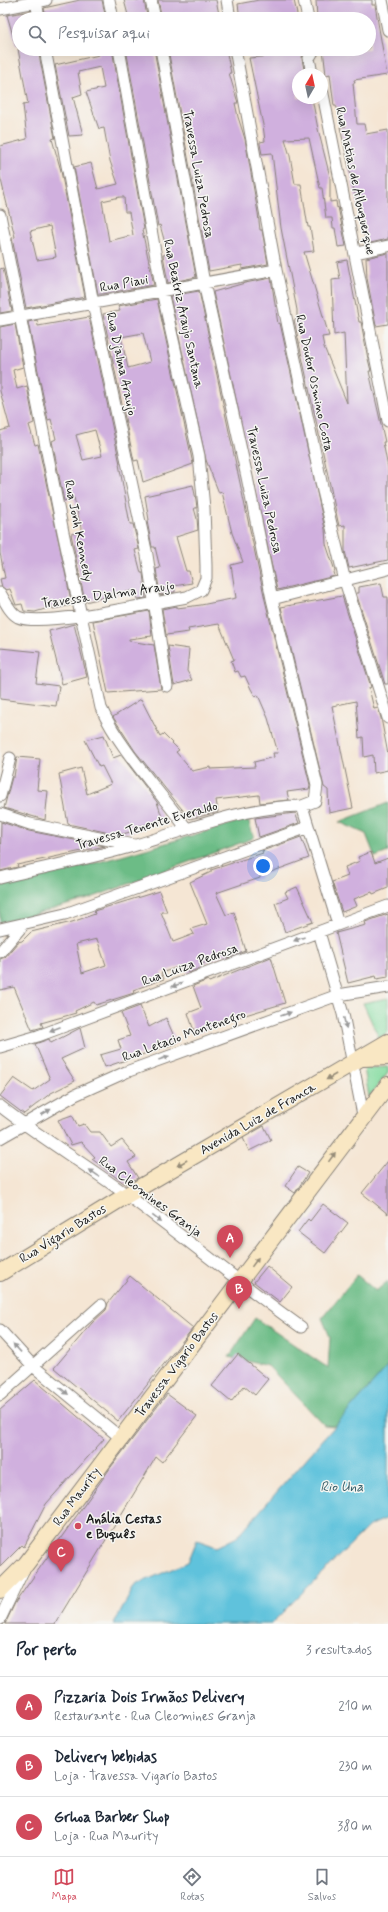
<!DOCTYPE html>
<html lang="pt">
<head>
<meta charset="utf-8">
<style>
	:root { --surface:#fff; --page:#f2f2f3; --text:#1f2937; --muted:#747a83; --line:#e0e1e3; --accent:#d1495b }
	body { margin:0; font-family:Mynerve,sans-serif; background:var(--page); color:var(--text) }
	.compass { position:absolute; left:292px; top:68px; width:36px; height:36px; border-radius:50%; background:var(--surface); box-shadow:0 4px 16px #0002; rotate:9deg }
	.you { position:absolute; left:263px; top:866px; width:14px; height:14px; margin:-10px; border:3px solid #fff; border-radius:50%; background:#1a73e8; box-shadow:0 0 0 6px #1a73e833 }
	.badge { display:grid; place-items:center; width:26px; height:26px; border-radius:50%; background:var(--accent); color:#fff; font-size:13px; font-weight:700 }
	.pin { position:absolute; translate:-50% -33px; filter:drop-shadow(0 1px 2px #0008) }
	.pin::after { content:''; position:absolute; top:21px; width:14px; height:12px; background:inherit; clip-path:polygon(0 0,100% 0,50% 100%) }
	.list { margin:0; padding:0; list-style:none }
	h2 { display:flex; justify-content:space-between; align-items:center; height:52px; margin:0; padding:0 16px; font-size:17px }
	h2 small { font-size:13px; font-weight:400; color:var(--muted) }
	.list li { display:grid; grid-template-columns:26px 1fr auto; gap:12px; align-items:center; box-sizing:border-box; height:60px; padding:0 16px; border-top:1px solid var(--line) }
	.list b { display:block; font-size:15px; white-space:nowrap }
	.list p { margin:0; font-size:13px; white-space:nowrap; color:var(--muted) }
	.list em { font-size:13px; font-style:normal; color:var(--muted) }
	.icon { flex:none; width:22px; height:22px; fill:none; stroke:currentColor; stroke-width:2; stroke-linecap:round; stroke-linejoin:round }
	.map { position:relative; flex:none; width:388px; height:1624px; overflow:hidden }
	.search { position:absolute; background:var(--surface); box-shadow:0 4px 16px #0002; left:12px; right:12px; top:12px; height:44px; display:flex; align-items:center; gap:10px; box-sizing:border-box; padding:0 14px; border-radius:22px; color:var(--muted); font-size:15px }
	.sheet { height:232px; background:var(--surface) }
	nav { display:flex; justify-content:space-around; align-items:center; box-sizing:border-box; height:56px; border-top:1px solid var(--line); background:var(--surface); font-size:11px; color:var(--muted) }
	nav a { display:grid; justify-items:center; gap:2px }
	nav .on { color:var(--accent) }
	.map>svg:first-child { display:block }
	.green { fill:#85dca0; stroke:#507c5e }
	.forest { fill:#6cbc86; stroke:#446c51 }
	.water { fill:#5ec2dc; stroke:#3d6f7c }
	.building { fill:#d0b0de; fill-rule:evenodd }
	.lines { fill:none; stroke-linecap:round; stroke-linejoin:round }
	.minor-casing { stroke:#888178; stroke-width:13 }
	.secondary-casing { stroke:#888178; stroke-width:18 }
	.minor { stroke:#fff; stroke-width:11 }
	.secondary { stroke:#f9e7c3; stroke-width:16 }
	.oneway { fill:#999 }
	.oneway2 { fill:#968c78 }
	.poi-dot { fill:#d1495b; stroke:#f6f6f2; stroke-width:1.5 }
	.labels { text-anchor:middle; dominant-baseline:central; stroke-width:3; stroke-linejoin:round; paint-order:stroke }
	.street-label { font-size:13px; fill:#1c1c1c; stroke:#f6f6f2 }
	.poi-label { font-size:13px; font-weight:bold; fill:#1c1c1c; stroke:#f6f6f2; text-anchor:start }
	.water-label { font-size:14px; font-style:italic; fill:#365e69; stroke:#f6f6f2 }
</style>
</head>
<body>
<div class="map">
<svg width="388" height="1624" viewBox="0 0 388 1624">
	<rect width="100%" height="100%" fill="#f6f6f2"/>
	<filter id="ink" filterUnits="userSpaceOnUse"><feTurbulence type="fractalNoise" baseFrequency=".025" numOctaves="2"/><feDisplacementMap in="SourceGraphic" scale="8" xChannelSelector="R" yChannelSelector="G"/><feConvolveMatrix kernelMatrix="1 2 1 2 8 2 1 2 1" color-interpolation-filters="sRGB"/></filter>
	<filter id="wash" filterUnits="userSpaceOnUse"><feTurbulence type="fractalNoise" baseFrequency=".012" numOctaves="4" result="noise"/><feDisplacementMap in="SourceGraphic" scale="16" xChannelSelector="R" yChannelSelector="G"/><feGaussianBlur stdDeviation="0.9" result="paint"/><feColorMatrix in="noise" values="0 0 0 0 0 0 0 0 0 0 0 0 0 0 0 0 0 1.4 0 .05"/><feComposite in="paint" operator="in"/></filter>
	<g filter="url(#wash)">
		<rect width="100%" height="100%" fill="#f5e6d4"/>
		<path class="green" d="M388,998v34l-9,6 -16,-35z
			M388,1067v6l-19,24 -5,-29z"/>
		<path class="forest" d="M388,803v49l-13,5 -9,-23 -27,-12z
			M248,819l6,19 -166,61 -74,21 -14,2v-36l115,-28z
			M357,1275l19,16 12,-10v85l-53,60 -11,-1 -56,-59 -39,-9 26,-39 73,50 2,-31 -8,-19z"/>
		<path class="water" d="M388,1366v152l-19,8 -98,98h-157l21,-39 53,-23 9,-22 20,7 20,-10z"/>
		<g id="blocks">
			<path class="building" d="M80,0h22l4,19h-28l-1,-5 -19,5h-12l-2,-11z
				M124,0h20l3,16 -18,3z
				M158,0h58l4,19h-58z
				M259,0h35l4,19h-58l-2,-15z
				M316,0h56v5h3l12,70 -33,5 1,3h-2l4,41h7l2,10 22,-4v109l-22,5 -26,-117 6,-1 -10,-20h-2l-4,-32 -4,1 -3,-26h46v-30h-52z
				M31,11l1,8h-13v27h-3l-9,-31z
				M18,49h20l17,89 -3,1 9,32 24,126 -59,11 -14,-70 3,-1 -15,-61v-30l27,-7 -4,-34 5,-1zM50,226l6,31 -19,3 -7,-29z
				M97,49h15l32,180 -2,1 12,55 -52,9h-4l-24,-127 17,-4 7,26 20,-5 -8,-23 -6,-33 -5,1 -13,-37 18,-4 -4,-21 -22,5 4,22 -9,3 10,38 -14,1 -14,-71 44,-10zM120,197h4l1,15h4l4,23 -24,6 -7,-40z
				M126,49h28l42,228 -28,6 -5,-28 5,-1 -8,-29 -2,1z
				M168,49h58l5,24h-2l9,30h-3l3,14 7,22 13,74 2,17h2l6,34 -26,5v-4l-33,6z
				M281,49h22l-1,10 3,15h-7v24h14l6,31 12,48v25l6,-1 1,7 1,-1 8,39 -8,1 -3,-19h-2l-1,-10h-6l-4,-30h-2l-11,-50 -24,1 5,17 5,28h6l7,43h2l4,24 -10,1 25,84 -7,1 2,10 23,56 -3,-70 -10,2 -2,-55 8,-1 -3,-17 10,-2 12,62h2l7,37 3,12h-2l16,71h-2l5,26v92l-39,8 -4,-17v-26l-6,1 -45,-206 3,-1v-9l-16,-82 -9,-75 -10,1 -2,-10v-2l5,-1 -2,-16 -14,-67 33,-3z
				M388,253v71l-12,2 -9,-48 -1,-20z
				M3,268l9,43 -12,2v-44z
				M271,278l7,46 2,-1 45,206 1,15 9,27 -1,1 1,4 -58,14 -64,-298 32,-9z
				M199,291l66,309 45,185 -1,4 -22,3 2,8 -29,3 -1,-8 -43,5 2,12 -28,7 -55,-68 -22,-34 28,-18 19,37 3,-2 16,16 -3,2 16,19 18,-4v2l45,-2 -1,-5 20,-5 -1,-4h5l-10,-35 -10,-23 -3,1 -4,-7 -6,-13 -4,1 -3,-6 -3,1 -4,-11 3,-1 -15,-36 -31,5 1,3 -23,3 -4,-26 15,-3v2l24,-3 35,-7 -5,-33 12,-3 -11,-29 -10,-41 -3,1 -13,-33 -36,-164z
				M157,299l36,165 -50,18 -5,-22 -4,1 -31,-147 17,-3 -2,-5zM143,333l7,29 -22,6 -7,-31z
				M89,317l31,147h-1l11,60h3l6,25 -4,1 6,23h2l3,25 -9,1 -2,-9 -50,12 -14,-68 11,-2 -8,-34 -10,3 -12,-60 4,-2 -5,-20 -3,1 -20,-98 9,-2 1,6zM95,430l7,26 -19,4 -7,-25z
				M15,324l8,43 -10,3 4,19 10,-3 7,37 -5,2 6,20 3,-1 34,161 -19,4 -1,-2 -17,5 -11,-1 -2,-7 -6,1 -6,-16 -4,1 -4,-3 -2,-8 5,-1 -5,-25v-122l10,-3 -10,-37v-64z
				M193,485l3,15 1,8h-3l3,11 1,11 -22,7 10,34h3l3,12 -18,3 1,6 -15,3 -4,-26 4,-1 -5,-21h-3l-5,-26 2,-1 -4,-24z
				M381,583l3,14h4v87h-3l-29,-91h3v-6z
				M342,596l29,91 -2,1 5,21 4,-1 3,10 7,36v16l-14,3 -1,-18 -9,2 -1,-20 -4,1 -3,-37 -24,5 21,102 -24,5 -1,-23 -4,-3 -43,-180z
				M149,611l3,25 -23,3v2l25,4 7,44 -53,4 -15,-72z
				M74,624l13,53 -25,7 -13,-53z
				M168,646l21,3 -2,22 5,9 -18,5z
				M0,648l40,4 -4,31 23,3 -3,20 -56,-7z
				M104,735l9,23 8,-3 36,47 6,18 -23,6 1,3 -22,6 -51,-11 -9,-50 22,-6 6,26 24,-10 -9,-18 -3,1 -14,-27z
				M17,757l23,2 -3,31 11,1 -3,29 -41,-12 8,-31h2z
				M295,813l4,10 -40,14 -4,-19z
				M1,822l28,9 76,15 -88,19 1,2 -18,4z
				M301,837l8,21 -49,18v2l-44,15 10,22 8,-3 12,39 -18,7 -1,-4 -25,10 1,3 -15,6 -4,-8 -23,8 3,6 -31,11 1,3 -38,12 -2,-3 -19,9 1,2 -35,10 2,4 -11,3 -18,-43 -14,3v-31l5,-2 13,-15 4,-1 9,-9 41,-10 23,-8 -1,-3 65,-20 8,21h-6l12,30 21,-8 -3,-5 16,-5 -17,-42 21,-10v-2l52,-17 -1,-2zM97,939l9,26 -24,8 -6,-29z
				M371,852l4,11 13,-5v30l-15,6 -1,-2 -18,7 3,7 -15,6 -10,-30 16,-6 -3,-9 15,-6 -2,-4z
				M297,887l16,35 -28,10 -10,-29 13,-5 -3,-6z
				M388,914v63l-11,2 -1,-3 -28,7 -12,-50 30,-8 -1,-3z
				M271,957l14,46 -56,17 -34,14 -7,-21 13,-5 -8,-22 15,-6 1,2z
				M140,1006l9,21 17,-9 11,25 -72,24 -5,-12 21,-6 -3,-9 12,-4 -9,-23z
				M80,1028l5,20 -24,11 14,22 -24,12 -27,21 -24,-18 14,-18 19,13 17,-12 -15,-35 14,-5 2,4z
				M72,1115l6,11 6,-2 6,8h10l11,15 11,-7 14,17 -8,5 10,16 -13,6 -33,-25 3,-2 -14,-15 -10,3 -13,-25z
				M264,1126l7,14 -22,11 -6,-13z
				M388,1161v53l-26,-21z
				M298,1167l10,6 -13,20 -10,-7z
				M323,1204l25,19 -23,30 -27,-21 10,-13 2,2z
				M267,1266l25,21 -12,15 -26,-20z
				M130,1276l63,52 -75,93 -64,-53 38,-45 14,-13 2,-7z
				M238,1354l30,25 -13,16 -11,-9 -13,16 -19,-16z
				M35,1380l69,59 -58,65 -22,43 -2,-2 -22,22v-157z
				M167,1394l30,22 -35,46 -6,-5 -101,167h-50l10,-21 96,-136z"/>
		</g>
	</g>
	<g filter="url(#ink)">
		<use href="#blocks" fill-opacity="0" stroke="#888178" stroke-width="1"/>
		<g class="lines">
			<g class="minor-casing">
				<path id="minor" d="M36,0l3,19
					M109,0l4,19
					M151,0l4,19
					M227,0l3,19
					M304,0l4,19
					M382,0l6,30
					M0,9l46,-9
					M45,49l48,254 54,252 20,131
					M161,49l43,234 43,194 25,122 45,186 -2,16 -13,5 36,118
					M235,49l41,221 47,221 22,90 43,137
					M312,74l-3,-16 5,-8
					M322,89l66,332
					M0,215l63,317 38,176c20,43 58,82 85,120
					M356,253l32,-7
					M0,320l276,-50
					M0,593c5,8 10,20 18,24 24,11 138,-15 169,-20l14,-7 5,-12v-12l-2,-58 -5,-52 -37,-165 -43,-242
					M272,599l116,-30
					M0,796l10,-38
					M0,814l30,10 104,21
					M0,878c45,-11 89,-19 133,-32 54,-16 112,-40 169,-40
					M0,929l65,-15 243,-87
					M319,932l24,82 20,101
					M0,952l24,-28
					M0,1047l38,-11 350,-130
					M0,1106c41,32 85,58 127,89 59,43 115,90 174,132
					M0,1138l75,-43 51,-23 212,-77 50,-8
					M0,1330l33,36 88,72
					M0,1395l101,-90
					M0,1619l23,-48"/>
			</g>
			<g class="secondary-casing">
				<path id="secondary" d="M363,1058l25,-1
					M0,1273l127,-78 261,-153
					M0,1590l26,-26 362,-479"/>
			</g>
			<use href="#minor" class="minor"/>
			<use href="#secondary" class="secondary"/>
		</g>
		<defs><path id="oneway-solid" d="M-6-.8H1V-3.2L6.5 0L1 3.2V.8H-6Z"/></defs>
		<g class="oneway">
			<use href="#oneway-solid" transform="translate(299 939) rotate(160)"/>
			<use href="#oneway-solid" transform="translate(177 985) rotate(160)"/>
			<use href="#oneway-solid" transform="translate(286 1014) rotate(-20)"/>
			<use href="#oneway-solid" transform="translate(345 1023) rotate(77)"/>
			<use href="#oneway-solid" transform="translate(55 1029) rotate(159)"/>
			<use href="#oneway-solid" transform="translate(164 1058) rotate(-20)"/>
			<use href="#oneway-solid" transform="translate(46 1112) rotate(-30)"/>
			<use href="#oneway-solid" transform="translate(94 1173) rotate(-146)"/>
			<use href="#oneway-solid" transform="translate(157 1219) rotate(38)"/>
			<use href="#oneway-solid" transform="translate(17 1348) rotate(-133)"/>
			<use href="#oneway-solid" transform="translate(64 1391) rotate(39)"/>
		</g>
		<g class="oneway2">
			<use href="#oneway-solid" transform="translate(331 1077) rotate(150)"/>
			<use href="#oneway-solid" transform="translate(332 1157) rotate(-54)"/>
			<use href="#oneway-solid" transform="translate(182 1163) rotate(150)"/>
			<use href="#oneway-solid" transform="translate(255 1262) rotate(-54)"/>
		</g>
	</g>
	<circle class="poi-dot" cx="78" cy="1526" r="4"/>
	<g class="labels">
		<g class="street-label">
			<text transform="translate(198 174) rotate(80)">Travessa Luiza Pedrosa</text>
			<text transform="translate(355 181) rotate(78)">Rua Matias de Albuquerque</text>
			<text transform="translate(124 284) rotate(-10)">Rua Piaui</text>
			<text transform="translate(183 314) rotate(78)">Rua Beatriz Araujo Santana</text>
			<text transform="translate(121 364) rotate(78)">Rua Djalma Araujo</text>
			<text transform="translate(314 383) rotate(78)">Rua Doutor Osmino Costa</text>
			<text transform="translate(264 490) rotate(78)">Travessa Luiza Pedrosa</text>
			<text transform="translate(78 531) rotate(79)">Rua Jonh Kennedy</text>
			<text transform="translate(108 595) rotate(-8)">Travessa Djalma Araujo</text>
			<text transform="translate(147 826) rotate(-16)">Travessa Tenente Everaldo</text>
			<text transform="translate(190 965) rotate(-20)">Rua Luiza Pedrosa</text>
			<text transform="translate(184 1036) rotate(-20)">Rua Letacio Montenegro</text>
			<text transform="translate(258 1119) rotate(-30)">Avenida Luiz de Franca</text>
			<text transform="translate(150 1197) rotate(37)">Rua Cleomines Granja</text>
			<text transform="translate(63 1234) rotate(-32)">Rua Vigario Bastos</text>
			<text transform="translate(177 1365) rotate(-53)">Travessa Vigario Bastos</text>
			<text transform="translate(77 1497) rotate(-53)">Rua Maurity</text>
		</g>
		<g class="poi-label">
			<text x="86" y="1519">Anália Cestas<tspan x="86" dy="15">e Buquês</tspan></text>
		</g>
		<g class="water-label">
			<text x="342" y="1487">Rio Una</text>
		</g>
	</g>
</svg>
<svg class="compass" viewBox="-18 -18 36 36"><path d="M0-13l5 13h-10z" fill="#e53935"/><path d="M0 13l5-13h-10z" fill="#747a83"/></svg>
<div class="you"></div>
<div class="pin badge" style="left:230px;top:1258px">A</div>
<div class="pin badge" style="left:239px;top:1309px">B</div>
<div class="pin badge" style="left:61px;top:1572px">C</div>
<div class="search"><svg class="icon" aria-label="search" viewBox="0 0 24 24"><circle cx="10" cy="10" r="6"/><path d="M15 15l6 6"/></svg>Pesquisar aqui</div>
</div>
<section class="sheet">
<h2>Por perto<small>3 resultados</small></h2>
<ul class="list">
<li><span class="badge">A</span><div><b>Pizzaria Dois Irmãos Delivery</b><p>Restaurante · Rua Cleomines Granja</p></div><em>210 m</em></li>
<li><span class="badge">B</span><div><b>Delivery bebidas</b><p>Loja · Travessa Vigario Bastos</p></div><em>230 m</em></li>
<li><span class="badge">C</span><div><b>Grhoa Barber Shop</b><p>Loja · Rua Maurity</p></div><em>380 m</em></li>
</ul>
</section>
<nav>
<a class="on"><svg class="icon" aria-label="map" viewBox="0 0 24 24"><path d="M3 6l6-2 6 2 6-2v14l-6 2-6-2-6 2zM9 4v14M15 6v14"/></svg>Mapa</a>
<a><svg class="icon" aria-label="directions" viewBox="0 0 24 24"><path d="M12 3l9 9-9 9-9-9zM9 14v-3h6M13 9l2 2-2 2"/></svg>Rotas</a>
<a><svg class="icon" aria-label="saved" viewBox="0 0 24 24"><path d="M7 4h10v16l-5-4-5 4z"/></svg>Salvos</a>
</nav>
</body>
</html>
